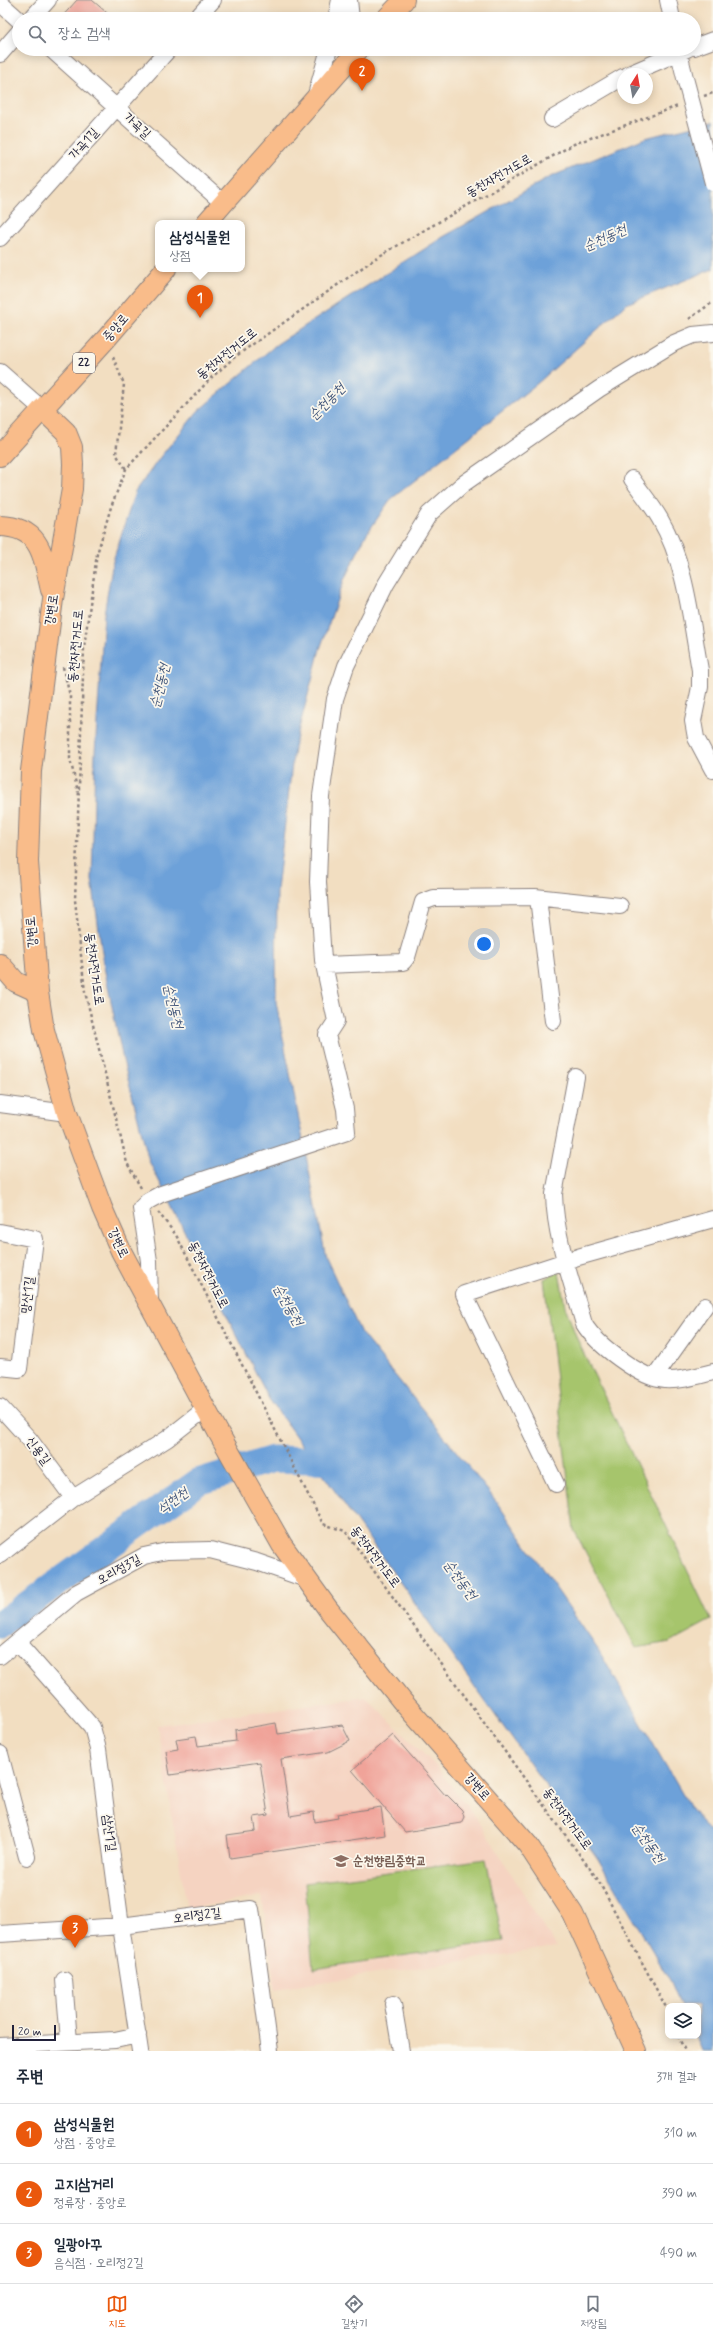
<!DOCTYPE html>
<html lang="ko">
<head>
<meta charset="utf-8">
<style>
	:root { --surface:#fff; --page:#f6f6f7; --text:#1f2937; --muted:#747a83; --line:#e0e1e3; --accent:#ea580c }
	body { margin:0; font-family:Mynerve,"Poor Story",sans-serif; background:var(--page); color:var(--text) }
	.controls { position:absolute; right:12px; bottom:12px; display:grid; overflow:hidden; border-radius:8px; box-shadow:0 2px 10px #0003 }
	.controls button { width:36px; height:36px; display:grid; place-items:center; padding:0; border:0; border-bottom:1px solid var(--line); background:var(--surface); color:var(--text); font:20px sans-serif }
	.compass { position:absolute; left:617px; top:68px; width:36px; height:36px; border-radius:50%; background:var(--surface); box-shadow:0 2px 10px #0003; rotate:11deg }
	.scale { position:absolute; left:12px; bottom:10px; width:44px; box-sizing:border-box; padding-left:4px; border:2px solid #22223b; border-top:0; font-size:11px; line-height:14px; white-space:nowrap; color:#22223b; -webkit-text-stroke:3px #fbf7ec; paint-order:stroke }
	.you { position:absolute; left:484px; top:944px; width:14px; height:14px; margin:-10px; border:3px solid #fff; border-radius:50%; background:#1a73e8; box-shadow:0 0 0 6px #1a73e833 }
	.badge { display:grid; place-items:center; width:26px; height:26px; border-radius:50%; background:var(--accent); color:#fff; font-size:13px; font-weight:700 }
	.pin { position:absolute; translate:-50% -33px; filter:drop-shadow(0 1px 2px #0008) }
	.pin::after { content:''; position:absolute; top:21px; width:14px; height:12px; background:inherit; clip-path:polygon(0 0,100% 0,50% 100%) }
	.popup { position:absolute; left:155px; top:220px; width:90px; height:52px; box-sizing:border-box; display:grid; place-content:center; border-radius:8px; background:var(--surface); filter:drop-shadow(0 1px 3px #0005); font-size:13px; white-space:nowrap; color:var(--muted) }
	.popup b { font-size:15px; color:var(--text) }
	.popup::after { content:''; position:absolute; left:50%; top:100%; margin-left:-8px; border:8px solid transparent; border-top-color:var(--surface) }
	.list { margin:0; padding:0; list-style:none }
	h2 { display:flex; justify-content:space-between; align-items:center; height:52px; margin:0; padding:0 16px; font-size:17px }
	h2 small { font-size:13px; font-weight:400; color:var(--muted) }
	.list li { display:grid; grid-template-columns:26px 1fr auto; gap:12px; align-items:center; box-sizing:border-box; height:60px; padding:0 16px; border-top:1px solid var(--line) }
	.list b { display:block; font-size:15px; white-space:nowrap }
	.list p { margin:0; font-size:13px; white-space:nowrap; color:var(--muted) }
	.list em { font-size:13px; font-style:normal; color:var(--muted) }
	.icon { flex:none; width:22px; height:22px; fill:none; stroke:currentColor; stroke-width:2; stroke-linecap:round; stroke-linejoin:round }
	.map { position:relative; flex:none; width:713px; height:2051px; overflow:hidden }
	.search { position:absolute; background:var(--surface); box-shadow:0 2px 10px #0003; left:12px; right:12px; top:12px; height:44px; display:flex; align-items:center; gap:10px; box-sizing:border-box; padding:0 14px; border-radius:22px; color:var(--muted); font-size:15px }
	.sheet { height:232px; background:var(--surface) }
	nav { display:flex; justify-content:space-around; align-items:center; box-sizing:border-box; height:56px; border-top:1px solid var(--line); background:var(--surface); font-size:11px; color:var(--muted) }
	nav a { display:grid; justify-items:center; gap:2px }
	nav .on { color:var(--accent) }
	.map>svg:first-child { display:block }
	.built { fill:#f5d3c1 }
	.green { fill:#a6c56c; stroke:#647454 }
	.water { fill:#6da1d9; stroke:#48628a }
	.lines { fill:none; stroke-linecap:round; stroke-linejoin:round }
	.river { stroke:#6da1d9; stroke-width:27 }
	.building { fill:#f0a399 }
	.minor-casing { stroke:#8a807e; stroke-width:18 }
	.major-casing { stroke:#8a807e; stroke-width:22 }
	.path { stroke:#8a807e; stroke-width:2.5; stroke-dasharray:3 3; stroke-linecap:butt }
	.minor { stroke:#fff; stroke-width:16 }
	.major { stroke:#f9bc8a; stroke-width:20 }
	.minor-bridge-casing { stroke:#8a807e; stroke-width:18; stroke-linecap:butt }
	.minor-bridge { stroke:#fff; stroke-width:16 }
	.labels { text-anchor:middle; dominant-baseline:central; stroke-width:3.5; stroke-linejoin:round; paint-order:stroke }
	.shield { fill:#fbf7ec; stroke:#636270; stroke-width:1 }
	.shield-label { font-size:12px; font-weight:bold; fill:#22223b }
	.street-label { font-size:13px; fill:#22223b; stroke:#fbf7ec }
	.education-label { font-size:13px; font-weight:bold; fill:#785e54; stroke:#fbf7ec; text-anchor:start }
	.water-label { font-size:14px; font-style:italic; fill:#40557a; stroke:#fbf7ec }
</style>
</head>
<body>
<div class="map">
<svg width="713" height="2051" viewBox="0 0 713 2051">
	<rect width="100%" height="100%" fill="#fbf7ec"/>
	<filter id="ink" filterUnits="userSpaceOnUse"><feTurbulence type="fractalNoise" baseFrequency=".025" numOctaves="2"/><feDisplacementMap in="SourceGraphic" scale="8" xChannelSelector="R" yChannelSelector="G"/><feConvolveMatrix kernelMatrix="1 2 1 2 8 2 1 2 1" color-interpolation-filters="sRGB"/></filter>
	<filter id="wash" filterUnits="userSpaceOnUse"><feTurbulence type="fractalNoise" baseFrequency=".012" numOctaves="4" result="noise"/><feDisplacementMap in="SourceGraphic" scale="16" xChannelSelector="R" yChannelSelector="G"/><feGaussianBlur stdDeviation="0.9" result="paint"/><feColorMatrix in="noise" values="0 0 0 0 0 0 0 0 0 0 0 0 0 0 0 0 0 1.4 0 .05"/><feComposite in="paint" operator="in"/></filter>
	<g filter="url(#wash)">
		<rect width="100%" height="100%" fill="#f2dec1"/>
		<path class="built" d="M366,1697l70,69 46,60 74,121 -281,42 -13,-93 -75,13 -30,-184z"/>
		<path class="green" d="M559,1272l6,34 12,33 134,281 -41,22 -34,6 -62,-118 -30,-251z
			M486,1859l17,82 -190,28 -8,-86z"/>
		<path class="water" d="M713,121v148l-87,35 -87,78 -149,118 -24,35 -22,45 -24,69 -26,99 -17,142 -1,112 50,256 35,75 132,164 106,154 91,156 23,30v214h-12l-6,-15h3v-30h-17l-10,-24 -73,-123 -329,-460 -120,-238 -26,-101 -19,-93 -12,-87 3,-127 9,-139 9,-53 22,-69 26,-36 37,-45 79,-67 166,-107 107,-60 95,-39z"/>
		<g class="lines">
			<path class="river" d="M0,1624l198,-142 75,-23 76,2"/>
		</g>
		<g id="blocks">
			<path class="building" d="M77,0h15l22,19h-54z
				M276,1723l2,11 64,-9 8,16 -22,11 -47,7 9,57 24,-4 1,10 23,-4 -1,-4 44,-7 4,28 -155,23 -3,-23 29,-4 -2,-14 14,-2 -8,-53 -90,13 -4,-24 12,-2 -2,-10 20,-3 2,10 38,-5 -1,-11z
				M393,1735l53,61 1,-1 15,15 2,7 -3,6 -56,9 -53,-62z"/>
		</g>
	</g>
	<g filter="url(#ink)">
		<use href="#blocks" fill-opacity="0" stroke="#8a807e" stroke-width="1"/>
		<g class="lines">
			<g class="minor-casing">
				<path id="minor" d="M349,0l2,19
					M668,0l4,19
					M0,3l19,17
					M31,19l17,-19
					M196,19l17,-19
					M336,19l4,-19
					M694,47l19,-7
					M51,49l172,154
					M678,49l7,29
					M0,54l19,-22
					M629,74l58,-25
					M316,95l13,-46
					M552,119l71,-42
					M0,238l169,-189
					M0,372l42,37
					M632,479c9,13 20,26 28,40 26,44 31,102 40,151v17l-7,34 3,17 17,32
					M538,898l15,123
					M324,965l79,-3 4,-5 16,-55 11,-4 101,-1 85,9
					M576,1077l-22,117c1,44 18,88 30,130 12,20 57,55 81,56 16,1 32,-4 48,-8
					M0,1104l67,9
					M0,1232l35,7 -16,130 -19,-2
					M150,1305l-1,-44 -8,-53 7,-7 13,-7 186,-62 -2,-23 -18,-74 9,-14 -13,-61 -5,-78 3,-86 14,-97 11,-33 40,-82 43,-70 34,-30 136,-95 75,-46 19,-8 20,-2
					M654,1378l51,-72
					M0,1407l30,33 43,58
					M556,1484l-92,-190 114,-37 135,-38
					M0,1555l73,-57 94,-59 38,-30
					M17,1642l75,85 6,22 23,177 19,125
					M0,1656l76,-63 68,-37 23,-5 43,-1 47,12 49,17
					M0,1754l27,103
					M0,1934l121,-8 130,-17 19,142
					M64,1980l5,61
					M393,2004l8,47
					M0,2046l115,-6 23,-5"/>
			</g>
			<g class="major-casing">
				<path id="major" d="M386,19l18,-19
					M206,223l153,-174
					M42,409l24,23 6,15 1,17 -1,25 -19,110 -22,172 -3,91 10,130 6,38 23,83 35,95 19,43 97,181 64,113 46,64 74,92 126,144 45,69 63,137
					M0,456l106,-117 60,-70
					M0,526c42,1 43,31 51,64
					M0,964l16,18 22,10"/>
			</g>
			<path class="path" d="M704,96l9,-3
				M689,319l24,-17
				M113,357l11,27 -8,70 10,15
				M63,667l7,29v63l8,33
				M141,1188l-14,-25 -42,-171 -10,-92 9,-253 13,-93 14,-47 15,-38 85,-91 25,-22 140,-98 198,-114 104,-38
				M158,1212l18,23 147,289 22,7 253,349 70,131
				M678,2036l7,15"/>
			<use href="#minor" class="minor"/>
			<use href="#major" class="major"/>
			<g class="minor-bridge-casing">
				<path id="minor-bridge" d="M685,78l28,105"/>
			</g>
			<use href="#minor-bridge" class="minor-bridge"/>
		</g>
	</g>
	<defs>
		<g id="school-bare" transform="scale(1.2)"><path d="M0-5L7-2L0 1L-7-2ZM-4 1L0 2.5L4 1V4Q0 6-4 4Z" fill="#8d6e63" stroke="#fbf7ec" stroke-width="2.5" paint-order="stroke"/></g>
	</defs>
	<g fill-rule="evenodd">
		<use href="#school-bare" x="341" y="1861"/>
	</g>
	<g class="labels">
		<rect class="shield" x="73" y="353" width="22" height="20" rx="3"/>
		<g class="shield-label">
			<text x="84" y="363">22</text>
		</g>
		<g class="street-label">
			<text transform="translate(137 126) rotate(42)">가곡길</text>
			<text transform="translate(84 144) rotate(-48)">가곡1길</text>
			<text transform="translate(499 176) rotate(-30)">동천자전거도로</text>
			<text transform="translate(116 328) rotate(-49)">중앙로</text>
			<text transform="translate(227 354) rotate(-39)">동천자전거도로</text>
			<text transform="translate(52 610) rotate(-82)">강변로</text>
			<text transform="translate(76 646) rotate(-85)">동천자전거도로</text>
			<text transform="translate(32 932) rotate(-95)">강변로</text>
			<text transform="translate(94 969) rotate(82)">동천자전거도로</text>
			<text transform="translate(118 1243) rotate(65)">강변로</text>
			<text transform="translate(208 1275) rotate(63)">동천자전거도로</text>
			<text transform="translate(28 1295) rotate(-83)">망산1길</text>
			<text transform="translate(38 1451) rotate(53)">신용길</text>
			<text transform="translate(375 1557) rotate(53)">동천자전거도로</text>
			<text transform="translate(119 1570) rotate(-29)">오리정3길</text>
			<text transform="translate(477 1787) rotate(49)">강변로</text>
			<text transform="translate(567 1819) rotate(54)">동천자전거도로</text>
			<text transform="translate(109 1833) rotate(83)">삼산1길</text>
			<text transform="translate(197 1916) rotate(-7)">오리정2길</text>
		</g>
		<g class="education-label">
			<text x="353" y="1861">순천향림중학교</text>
		</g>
		<g class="water-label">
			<text transform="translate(605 238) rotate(-24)">순천동천</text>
			<text transform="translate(327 402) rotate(-45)">순천동천</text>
			<text transform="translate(160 686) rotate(-76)">순천동천</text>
			<text transform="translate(173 1006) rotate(77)">순천동천</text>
			<text transform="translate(288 1305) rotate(61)">순천동천</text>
			<text transform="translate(173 1501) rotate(-36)">석현천</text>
			<text transform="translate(460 1580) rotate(54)">순천동천</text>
			<text transform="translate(648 1843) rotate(55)">순천동천</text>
		</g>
	</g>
</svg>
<div class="controls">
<button><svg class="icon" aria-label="layers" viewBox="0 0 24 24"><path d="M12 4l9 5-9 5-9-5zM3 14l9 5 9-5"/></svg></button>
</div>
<svg class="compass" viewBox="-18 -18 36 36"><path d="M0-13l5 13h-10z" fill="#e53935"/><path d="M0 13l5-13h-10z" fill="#747a83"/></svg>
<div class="scale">20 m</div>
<div class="you"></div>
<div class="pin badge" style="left:200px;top:318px">1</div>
<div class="popup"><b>삼성식물원</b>상점</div>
<div class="pin badge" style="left:362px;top:91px">2</div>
<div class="pin badge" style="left:75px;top:1948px">3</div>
<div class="search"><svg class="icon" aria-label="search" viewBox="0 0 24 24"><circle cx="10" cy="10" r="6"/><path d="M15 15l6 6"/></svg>장소 검색</div>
</div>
<section class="sheet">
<h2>주변<small>3개 결과</small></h2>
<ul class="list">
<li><span class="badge">1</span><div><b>삼성식물원</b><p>상점 · 중앙로</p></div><em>310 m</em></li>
<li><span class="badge">2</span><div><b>고지삼거리</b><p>정류장 · 중앙로</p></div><em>390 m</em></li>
<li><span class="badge">3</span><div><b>일광아꾸</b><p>음식점 · 오리정2길</p></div><em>490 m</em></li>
</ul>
</section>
<nav>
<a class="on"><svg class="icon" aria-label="map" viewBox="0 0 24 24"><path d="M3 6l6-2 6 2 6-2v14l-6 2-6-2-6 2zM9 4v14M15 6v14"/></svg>지도</a>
<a><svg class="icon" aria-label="directions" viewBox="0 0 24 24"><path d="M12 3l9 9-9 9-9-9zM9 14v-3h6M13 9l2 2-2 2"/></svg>길찾기</a>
<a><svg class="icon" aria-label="saved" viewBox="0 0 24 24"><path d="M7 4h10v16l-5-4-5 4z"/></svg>저장됨</a>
</nav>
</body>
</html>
